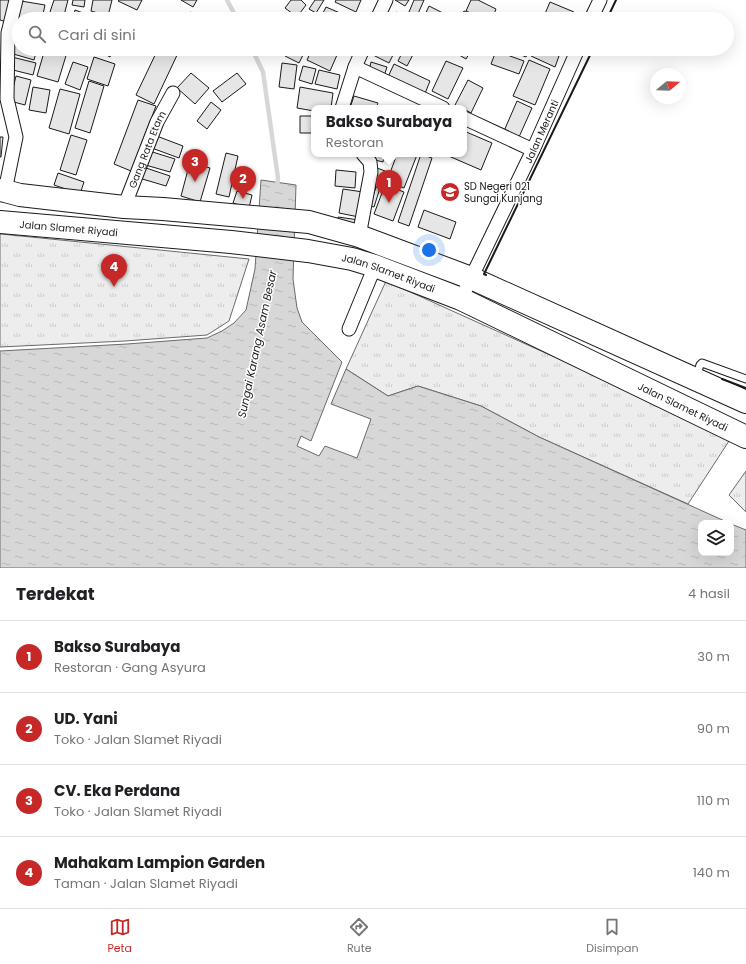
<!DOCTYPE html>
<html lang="id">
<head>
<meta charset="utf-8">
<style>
	:root { --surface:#fff; --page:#f2f2f2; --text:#202124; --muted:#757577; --line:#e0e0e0; --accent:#c62828 }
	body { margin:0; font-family:Poppins,sans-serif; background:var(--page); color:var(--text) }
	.controls { position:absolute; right:12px; bottom:12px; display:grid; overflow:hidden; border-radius:8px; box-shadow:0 4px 16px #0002 }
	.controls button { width:36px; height:36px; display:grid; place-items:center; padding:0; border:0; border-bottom:1px solid var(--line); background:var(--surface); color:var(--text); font:20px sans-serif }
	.compass { position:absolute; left:650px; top:68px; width:36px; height:36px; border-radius:50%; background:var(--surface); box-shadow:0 4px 16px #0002; rotate:71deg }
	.you { position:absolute; left:429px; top:250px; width:14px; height:14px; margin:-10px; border:3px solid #fff; border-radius:50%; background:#1a73e8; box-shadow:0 0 0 6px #1a73e833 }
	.badge { display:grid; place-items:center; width:26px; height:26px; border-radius:50%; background:var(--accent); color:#fff; font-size:13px; font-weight:700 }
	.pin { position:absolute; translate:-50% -33px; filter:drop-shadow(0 1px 2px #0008) }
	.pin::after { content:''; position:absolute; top:21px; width:14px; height:12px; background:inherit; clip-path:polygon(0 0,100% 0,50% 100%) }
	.popup { position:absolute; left:311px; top:105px; width:156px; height:52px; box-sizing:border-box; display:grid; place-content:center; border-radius:8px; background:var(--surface); filter:drop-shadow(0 1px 3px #0005); font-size:13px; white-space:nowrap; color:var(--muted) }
	.popup b { font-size:15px; color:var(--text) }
	.popup::after { content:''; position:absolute; left:50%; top:100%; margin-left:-8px; border:8px solid transparent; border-top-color:var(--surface) }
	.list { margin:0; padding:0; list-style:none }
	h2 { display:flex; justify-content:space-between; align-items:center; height:52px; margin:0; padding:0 16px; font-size:17px }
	h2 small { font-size:13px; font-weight:400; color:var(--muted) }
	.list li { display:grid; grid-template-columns:26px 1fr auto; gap:12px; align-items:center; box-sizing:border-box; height:72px; padding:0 16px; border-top:1px solid var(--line) }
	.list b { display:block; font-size:15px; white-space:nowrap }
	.list p { margin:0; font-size:13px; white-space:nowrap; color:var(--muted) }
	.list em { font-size:13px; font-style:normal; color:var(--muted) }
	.icon { flex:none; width:22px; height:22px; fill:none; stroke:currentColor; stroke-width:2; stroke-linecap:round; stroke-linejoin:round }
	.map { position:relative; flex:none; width:746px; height:568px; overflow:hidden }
	.search { position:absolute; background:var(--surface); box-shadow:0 4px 16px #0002; left:12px; right:12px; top:12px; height:44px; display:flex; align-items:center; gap:10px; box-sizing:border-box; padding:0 14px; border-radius:22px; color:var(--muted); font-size:15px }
	.sheet { height:340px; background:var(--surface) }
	nav { display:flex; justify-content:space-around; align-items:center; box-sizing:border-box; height:56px; border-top:1px solid var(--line); background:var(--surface); font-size:11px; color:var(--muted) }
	nav a { display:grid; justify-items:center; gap:2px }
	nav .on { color:var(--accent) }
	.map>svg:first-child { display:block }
	.park { fill:url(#park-tufts); stroke:#6a6a6a }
	.water { fill:url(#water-ripples); stroke:#6a6a6a }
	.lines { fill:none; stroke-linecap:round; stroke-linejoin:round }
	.stream { stroke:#d7d7d7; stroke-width:4.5 }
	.building { fill:#e6e6e6; stroke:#1a1a1a }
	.lane-casing { stroke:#1a1a1a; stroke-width:9 }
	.street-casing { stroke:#1a1a1a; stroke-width:15 }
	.highway-casing { stroke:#1a1a1a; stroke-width:24 }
	.lane { stroke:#fff; stroke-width:7 }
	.street { stroke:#fff; stroke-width:13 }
	.highway { stroke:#fff; stroke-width:22 }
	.wall { stroke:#1a1a1a; stroke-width:2 }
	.labels { text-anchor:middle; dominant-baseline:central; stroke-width:3; stroke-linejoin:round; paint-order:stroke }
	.street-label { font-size:10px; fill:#1a1a1a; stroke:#fff }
	.poi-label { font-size:10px; fill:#1a1a1a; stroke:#fff; text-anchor:start }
	.water-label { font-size:11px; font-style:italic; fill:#1a1a1a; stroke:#fff }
</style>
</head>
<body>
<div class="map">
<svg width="746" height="568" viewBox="0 0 746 568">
	<defs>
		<pattern id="park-tufts" width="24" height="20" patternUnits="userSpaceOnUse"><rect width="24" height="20" fill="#ededed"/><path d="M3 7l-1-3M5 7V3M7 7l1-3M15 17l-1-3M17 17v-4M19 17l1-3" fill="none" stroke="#cbcbcb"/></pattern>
		<pattern id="water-ripples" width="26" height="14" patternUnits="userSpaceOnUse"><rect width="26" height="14" fill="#d7d7d7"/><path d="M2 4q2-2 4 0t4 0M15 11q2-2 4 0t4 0" fill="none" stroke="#b8b8b8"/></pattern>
	</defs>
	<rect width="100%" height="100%" fill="#fff"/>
	<path class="park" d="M0,234h1l248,25 -20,62 -22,14 -82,6 -125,6z
		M386,281l175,79 168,81 -41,63 -149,-67 -58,-31 -63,-20 -30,10 -42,-27z
		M746,471v41l-17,-17z"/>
	<path class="water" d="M261,180l35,5 -3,94 4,29 5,14 40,40 -31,79 -10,-5 -4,10 22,10 6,-10 32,12 14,-39 -40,-15 15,-35 42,27 30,-10 63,20 58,31 190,86h-28v30h30v-29l15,6v38h-746v-217l127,-7 80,-6 15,-7 12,-8 12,-13 9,-41z"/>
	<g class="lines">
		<path class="stream" d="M227,0l10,19
			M252,49l11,23 15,106 -1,10"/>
	</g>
	<path class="building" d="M0,0h13l-6,22 -7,-2z
		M54,0h14l-5,19h-11l-4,-1z
		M73,0h12l-1,7 -12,-2z
		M93,0h19l-4,16 -17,-5z
		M119,0h23l-5,10 -19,-9z
		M181,0h16l-4,7z
		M291,0h10l5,5 -9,12 -12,-9z
		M315,0h9l-8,13 -7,-4z
		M336,0h25l-5,12 -21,-10z
		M395,0h14l-4,6z
		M414,0h10l-7,16 -8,-4z
		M471,0h7l18,9 -4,10h-8l-18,-8z
		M21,1l24,4 -3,14h-23v7h-2z
		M550,2l24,10 -3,7h-19l-8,-3z
		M429,6l24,12v1h-30z
		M326,7l28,12h-22l-10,-4z
		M75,10l16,6 -1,3h-17z
		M464,11l16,8h-20z
		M190,12l13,7h-17z
		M305,12l12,7h-16z
		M396,12l13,7h-17z
		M14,39l5,2v8h18l-3,11 -24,-7z
		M45,49h23l-10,33 -21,-6z
		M96,49h18l-4,8z
		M158,49h18l3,2 -25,53 -18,-9z
		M188,49h14l-3,6z
		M288,49h18l-7,14 -14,-7z
		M312,49h12l13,6 -7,16 -23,-11z
		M376,49h20l-7,14 -16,-8z
		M404,49h12l-9,17 -9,-5z
		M449,49h23l-6,10z
		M506,49h23l-3,8z
		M534,49h9l16,7 -4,11 -24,-11z
		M496,51l28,10 -5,13 -28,-10z
		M12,57l24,6 -3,12 -24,-6z
		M94,57l21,7 -7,22 -21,-7z
		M529,60l21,9 -15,36 -22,-9z
		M446,61l17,7 -15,31 -16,-8z
		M73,62l15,5 -8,23 -15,-6z
		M371,62l16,5 -3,9 -15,-5z
		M282,63l15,2 -3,24 -15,-2z
		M394,64l36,17 -6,15 -37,-17z
		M303,66l13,3 -4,15 -13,-4z
		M319,70l21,5 -3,14 -22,-5z
		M191,73l18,15 -14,16 -18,-16z
		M237,73l9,11 -24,18 -9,-11z
		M16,76l15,4 -6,25 -15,-4z
		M468,80l15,8 -12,25 -7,-4v-1h-3l-6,-3z
		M89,81l15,5 -14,47 -15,-5z
		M33,87l17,3 -4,23 -17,-3z
		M300,87l33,6 -2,15h-17v3l-17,-3z
		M60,89l20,5 -11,40 -20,-6z
		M354,96l24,7 -2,5h-26z
		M138,100l18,6 -25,65 -17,-7z
		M517,101l15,7 -13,29 -15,-6z
		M211,102l10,8 -14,19 -10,-8z
		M300,116h14v17h-14z
		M464,131l28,12 -11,27 -37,-16h20z
		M71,135l16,5 -11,35 -16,-5z
		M154,135l29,11 -4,12 -30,-11z
		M0,137h3l-2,20h-1z
		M146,150l29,9 -5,13 -28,-8z
		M226,153l12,3 -9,41 -13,-3z
		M376,154l8,2 -1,6 -8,-2z
		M397,154h17l3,1 -13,33 -17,-7z
		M421,154l11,4 -23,68 -11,-4z
		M190,162l20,6 -10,34 -19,-6z
		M143,167l27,9 -4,10 -27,-8z
		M377,168l8,3 -3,13 -8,-2z
		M336,170l20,2 -1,16 -20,-2z
		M58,173l26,9 -4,12 -26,-9z
		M385,185l19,7 -11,29 -19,-7z
		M376,187l4,1 -6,19 -4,-1z
		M343,189l20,3 -4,25 -20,-4z
		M237,191l15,4 -3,13 -16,-5z
		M424,210l32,12 -6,17 -32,-12z
		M338,217l21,3 -1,11 -21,-4z"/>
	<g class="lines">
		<g class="lane-casing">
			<path id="lane" d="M696,377l4,-12 2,-2 44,16"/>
		</g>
		<g class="street-casing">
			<g id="street">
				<path d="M377,19l9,-19"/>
				<path d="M591,19l9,-19"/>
				<path d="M355,67l88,41"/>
				<path d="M342,108l13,-41 8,-18"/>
				<path d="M464,118l69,32"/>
				<path d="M5,191l11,-54 -9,-38 1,-66 8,-33"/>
				<path id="s1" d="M124,207l33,-85 16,-29"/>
				<path d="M359,236l12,-64 -1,-10 -7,-8"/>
				<path id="s2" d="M461,299l72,-149 45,-101"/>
				<path d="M349,329l26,-63"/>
			</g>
		</g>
		<g class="highway-casing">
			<g id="highway">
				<path d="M0,190l5,1 15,4 104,12 39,2 146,13 50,14 112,42 275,124"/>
				<path id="s3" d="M0,222l231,20 77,9 44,8 23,7 86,33 285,138"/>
			</g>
		</g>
		<use href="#lane" class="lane"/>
		<use href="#street" class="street"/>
		<use href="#highway" class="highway"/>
		<path class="wall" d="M607,19l9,-19
			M486,275l-2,-1 109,-225
			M722,379l24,9"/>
	</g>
	<defs>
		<g id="school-disc" transform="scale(1)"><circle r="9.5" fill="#c62828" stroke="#fff"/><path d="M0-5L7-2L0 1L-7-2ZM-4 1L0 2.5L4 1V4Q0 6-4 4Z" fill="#fff"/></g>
	</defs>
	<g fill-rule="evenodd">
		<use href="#school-disc" x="450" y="192"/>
	</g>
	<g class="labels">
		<g class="street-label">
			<text stroke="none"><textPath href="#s2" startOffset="186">Jalan Meranti</textPath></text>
			<text stroke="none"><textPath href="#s1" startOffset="62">Gang Rata Etam</textPath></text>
			<text stroke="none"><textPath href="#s3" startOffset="69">Jalan Slamet Riyadi</textPath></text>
			<text stroke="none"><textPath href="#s3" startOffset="393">Jalan Slamet Riyadi</textPath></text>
			<text stroke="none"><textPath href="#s3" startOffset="717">Jalan Slamet Riyadi</textPath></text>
		</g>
		<g class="poi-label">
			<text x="464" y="186">SD Negeri 021<tspan x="464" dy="12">Sungai Kunjang</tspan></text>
		</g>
		<g class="water-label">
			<text transform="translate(257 344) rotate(-78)">Sungai Karang Asam Besar</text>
		</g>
	</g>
</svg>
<div class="controls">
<button><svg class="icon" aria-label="layers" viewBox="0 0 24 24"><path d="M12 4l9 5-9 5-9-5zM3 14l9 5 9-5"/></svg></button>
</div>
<svg class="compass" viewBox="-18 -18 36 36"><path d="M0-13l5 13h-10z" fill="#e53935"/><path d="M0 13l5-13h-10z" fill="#757577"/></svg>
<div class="you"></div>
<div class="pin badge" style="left:389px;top:203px">1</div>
<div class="popup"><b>Bakso Surabaya</b>Restoran</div>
<div class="pin badge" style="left:243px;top:199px">2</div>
<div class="pin badge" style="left:195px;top:182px">3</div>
<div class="pin badge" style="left:114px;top:287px">4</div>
<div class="search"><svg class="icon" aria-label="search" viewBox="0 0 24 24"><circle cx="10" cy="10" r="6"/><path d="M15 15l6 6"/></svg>Cari di sini</div>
</div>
<section class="sheet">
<h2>Terdekat<small>4 hasil</small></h2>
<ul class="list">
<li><span class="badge">1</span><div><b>Bakso Surabaya</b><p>Restoran · Gang Asyura</p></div><em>30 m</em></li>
<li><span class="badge">2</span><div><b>UD. Yani</b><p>Toko · Jalan Slamet Riyadi</p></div><em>90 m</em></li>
<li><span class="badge">3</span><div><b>CV. Eka Perdana</b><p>Toko · Jalan Slamet Riyadi</p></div><em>110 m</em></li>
<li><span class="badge">4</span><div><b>Mahakam Lampion Garden</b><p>Taman · Jalan Slamet Riyadi</p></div><em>140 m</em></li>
</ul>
</section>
<nav>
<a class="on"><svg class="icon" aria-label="map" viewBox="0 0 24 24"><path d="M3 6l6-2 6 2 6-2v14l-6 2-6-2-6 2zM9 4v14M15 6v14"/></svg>Peta</a>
<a><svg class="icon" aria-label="directions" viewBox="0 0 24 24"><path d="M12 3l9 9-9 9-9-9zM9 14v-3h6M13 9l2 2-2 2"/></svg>Rute</a>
<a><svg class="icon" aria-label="saved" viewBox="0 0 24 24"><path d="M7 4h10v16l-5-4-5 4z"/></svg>Disimpan</a>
</nav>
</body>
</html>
